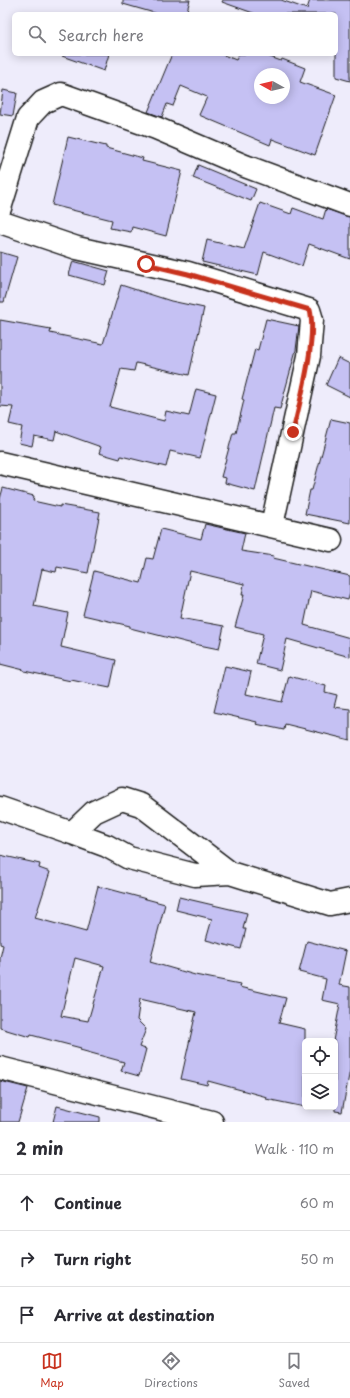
<!DOCTYPE html>
<html lang="en">
<head>
<meta charset="utf-8">
<style>
	:root { --surface:#fff; --page:#f7f7f7; --text:#2b2b33; --muted:#7c7c81; --line:#e1e1e2; --accent:#c8321e }
	body { margin:0; font-family:"Playpen Sans",sans-serif; background:var(--page); color:var(--text) }
	.controls { position:absolute; right:12px; bottom:12px; display:grid; overflow:hidden; border-radius:6px; box-shadow:0 2px 10px #0003 }
	.controls button { width:36px; height:36px; display:grid; place-items:center; padding:0; border:0; border-bottom:1px solid var(--line); background:var(--surface); color:var(--text); font:20px sans-serif }
	.compass { position:absolute; left:254px; top:68px; width:36px; height:36px; border-radius:50%; background:var(--surface); box-shadow:0 2px 10px #0003; rotate:278deg }
	.stop { position:absolute; width:12px; height:12px; margin:-9px; border:3px solid #c8321e; border-radius:50%; background:#fff }
	.stop.end { background:#c8321e; border-color:#fff; box-shadow:0 1px 4px #0008 }
	.list { margin:0; padding:0; list-style:none }
	h2 { display:flex; justify-content:space-between; align-items:center; height:52px; margin:0; padding:0 16px; font-size:17px }
	h2 small { font-size:13px; font-weight:400; color:var(--muted) }
	.list li { display:grid; grid-template-columns:26px 1fr auto; gap:12px; align-items:center; box-sizing:border-box; height:56px; padding:0 16px; border-top:1px solid var(--line) }
	.list b { display:block; font-size:15px; white-space:nowrap }
	.list em { font-size:13px; font-style:normal; color:var(--muted) }
	.icon { flex:none; width:22px; height:22px; fill:none; stroke:currentColor; stroke-width:2; stroke-linecap:round; stroke-linejoin:round }
	.map { position:relative; flex:none; width:350px; height:1122px; overflow:hidden }
	.search { position:absolute; background:var(--surface); box-shadow:0 2px 10px #0003; left:12px; right:12px; top:12px; height:44px; display:flex; align-items:center; gap:10px; box-sizing:border-box; padding:0 14px; border-radius:6px; color:var(--muted); font-size:15px }
	.sheet { height:220px; background:var(--surface) }
	nav { display:flex; justify-content:space-around; align-items:center; box-sizing:border-box; height:56px; border-top:1px solid var(--line); background:var(--surface); font-size:11px; color:var(--muted) }
	nav a { display:grid; justify-items:center; gap:2px }
	nav .on { color:var(--accent) }
	.map>svg:first-child { display:block }
	.building { fill:#c5c1f3; stroke:#1c1c1c; fill-rule:evenodd }
	.lines { fill:none; stroke-linecap:round; stroke-linejoin:round }
	.minor-casing { stroke:#1c1c1c; stroke-width:25 }
	.minor { stroke:#fff; stroke-width:22 }
	.route { stroke:#c8321e; stroke-width:5 }
</style>
</head>
<body>
<div class="map">
<svg width="350" height="1122" viewBox="0 0 350 1122">
	<rect width="100%" height="100%" fill="#eeecfb"/>
	<filter id="ink" filterUnits="userSpaceOnUse"><feTurbulence type="fractalNoise" baseFrequency=".025" numOctaves="2"/><feDisplacementMap in="SourceGraphic" scale="8" xChannelSelector="R" yChannelSelector="G"/><feConvolveMatrix kernelMatrix="1 2 1 2 8 2 1 2 1" color-interpolation-filters="sRGB"/></filter>
	<g filter="url(#ink)">
		<path class="building" d="M123,0h67l-4,14h-28l-35,-10z
			M223,0h58l26,9 3,-9h40v81l-14,-4v-63h-80l-34,-12z
			M62,54h47l-5,17 -42,-15z
			M172,54h49l15,6 3,-6h23l19,7 1,-2 23,9 -5,14 36,13 -21,60 -43,-16 -2,6 -71,-30 8,-18 -26,-11 -8,20 -6,-2 -5,13 -14,-5zM260,74h24v24h-24z
			M3,90l14,3 -4,23 -13,-2z
			M68,137l38,9v2l37,10 -1,3 40,10 -16,65 -34,-9 -1,5 -21,-4 2,-8 -60,-15z
			M198,165l58,24 -5,12 -58,-23z
			M260,203l31,11 2,-6 30,11 3,-10 24,8v42l-41,-15 -7,22 -38,-14 -6,23 -56,-13 5,-22 37,9z
			M0,252l17,5 -13,45h-4z
			M73,261l36,10 -4,14 -36,-10z
			M121,285l50,16 33,7 -15,67 -53,-12 -2,8 -13,-2 -11,38 54,14 2,-10 23,5 7,-27 20,5 -16,64 -30,-7 -4,16 -45,-11 -1,3 -21,-6 2,-6 -45,-16 -2,9 -20,-4 -2,10 -13,-3 3,-16 -13,-3 4,-17 -13,-1v-86l51,9 -1,4 53,11z
			M266,319l33,7 -3,24 -16,59 -6,-1 -19,83 -30,-8 1,-5 -5,-1 12,-44h3l8,-33 -2,-1 13,-50 3,1z
			M338,358l12,6v33l-24,-12z
			M331,419l19,4v100l-45,-9 5,-24h2z
			M3,488l31,8 -1,5 27,6v-2l40,7 -12,61 -31,-6 -1,5 -14,-3 -8,37 34,7 -7,34 55,13 -6,28 -39,-8v1l-47,-10v-1l-24,-6v-165z
			M205,524l40,9 -4,18 33,5 -1,2 77,18v17l-2,7 -37,-9 -7,34 46,13v19l-63,-18 -7,31 -24,-6 7,-30 -28,-7 9,-32h-2l2,-11 -54,-13 -10,47 44,8 -5,23 -30,-6 -59,-15v-2l-47,-11 11,-44 47,12 6,-25 6,1 8,-30 40,10z
			M225,666l26,6 -5,22 36,8 7,-26 37,10 -1,6 12,3 -3,12 16,2v31l-65,-16 -1,6 -28,-6 1,-2 -43,-10z
			M0,855l40,9 -1,4 11,4 -15,46 51,14 12,-46 67,18 -15,58 45,13 45,9 -1,3 47,11 -7,25 26,6v78l-39,-8 1,-2 -59,-16 -1,4 -26,-6 15,-67 -56,-13 -3,21 9,9 -7,18 7,2 -7,27 -18,-5 3,-9 -44,-12 1,-2 -50,-13 -1,2 -30,-9v-70l3,-13 -3,-1zM75,958l29,8 -16,55 -27,-5z
			M179,897l68,16 -4,16h3l-5,20 -35,-9 6,-21 -36,-9z
			M307,941l39,10 -7,34 11,2v83l-8,42 -7,-1v-70h-2l7,-37 -18,-4 4,-21 -27,-7z
			M0,1081l28,7 -10,34h-18z
			M57,1106l43,11v5h-47z"/>
		<g class="lines">
			<g class="minor-casing">
				<path id="minor" d="M0,208l28,-90 15,-16 18,-8 95,34 89,38 105,39
					M0,222l77,26 111,25 121,37 3,10 -3,36 -37,169
					M0,463l331,77
					M0,808l72,25 22,-21 28,-13 19,6 89,68 100,31 20,-4
					M72,833l35,13 22,12 66,17 35,-2
					M0,1068l212,54"/>
			</g>
			<use href="#minor" class="minor"/>
		</g>
	</g>
	<g class="lines" filter="url(#ink)">
		<path class="route" d="M146,264l42,10 122,36c7,29 -10,91 -17,122"/>
	</g>
</svg>
<div class="controls">
<button><svg class="icon" aria-label="locate" viewBox="0 0 24 24"><circle cx="12" cy="12" r="6"/><path d="M12 2v4M12 18v4M2 12h4M18 12h4"/></svg></button>
<button><svg class="icon" aria-label="layers" viewBox="0 0 24 24"><path d="M12 4l9 5-9 5-9-5zM3 14l9 5 9-5"/></svg></button>
</div>
<svg class="compass" viewBox="-18 -18 36 36"><path d="M0-13l5 13h-10z" fill="#e53935"/><path d="M0 13l5-13h-10z" fill="#7c7c81"/></svg>
<div class="stop" style="left:146px;top:264px"></div>
<div class="stop end" style="left:293px;top:432px"></div>
<div class="search"><svg class="icon" aria-label="search" viewBox="0 0 24 24"><circle cx="10" cy="10" r="6"/><path d="M15 15l6 6"/></svg>Search here</div>
</div>
<section class="sheet">
<h2>2 min<small>Walk · 110 m</small></h2>
<ul class="list">
<li><svg class="icon" aria-label="ahead" viewBox="0 0 24 24"><path d="M12 20V5M6 11l6-6 6 6"/></svg><div><b>Continue</b></div><em>60 m</em></li>
<li><svg class="icon" aria-label="right" viewBox="0 0 24 24"><path d="M7 20v-9h11M14 6l5 5-5 5"/></svg><div><b>Turn right</b></div><em>50 m</em></li>
<li><svg class="icon" aria-label="arrive" viewBox="0 0 24 24"><path d="M6 21V4h12l-3 4 3 4H6"/></svg><div><b>Arrive at destination</b></div></li>
</ul>
</section>
<nav>
<a class="on"><svg class="icon" aria-label="map" viewBox="0 0 24 24"><path d="M3 6l6-2 6 2 6-2v14l-6 2-6-2-6 2zM9 4v14M15 6v14"/></svg>Map</a>
<a><svg class="icon" aria-label="directions" viewBox="0 0 24 24"><path d="M12 3l9 9-9 9-9-9zM9 14v-3h6M13 9l2 2-2 2"/></svg>Directions</a>
<a><svg class="icon" aria-label="saved" viewBox="0 0 24 24"><path d="M7 4h10v16l-5-4-5 4z"/></svg>Saved</a>
</nav>
</body>
</html>
